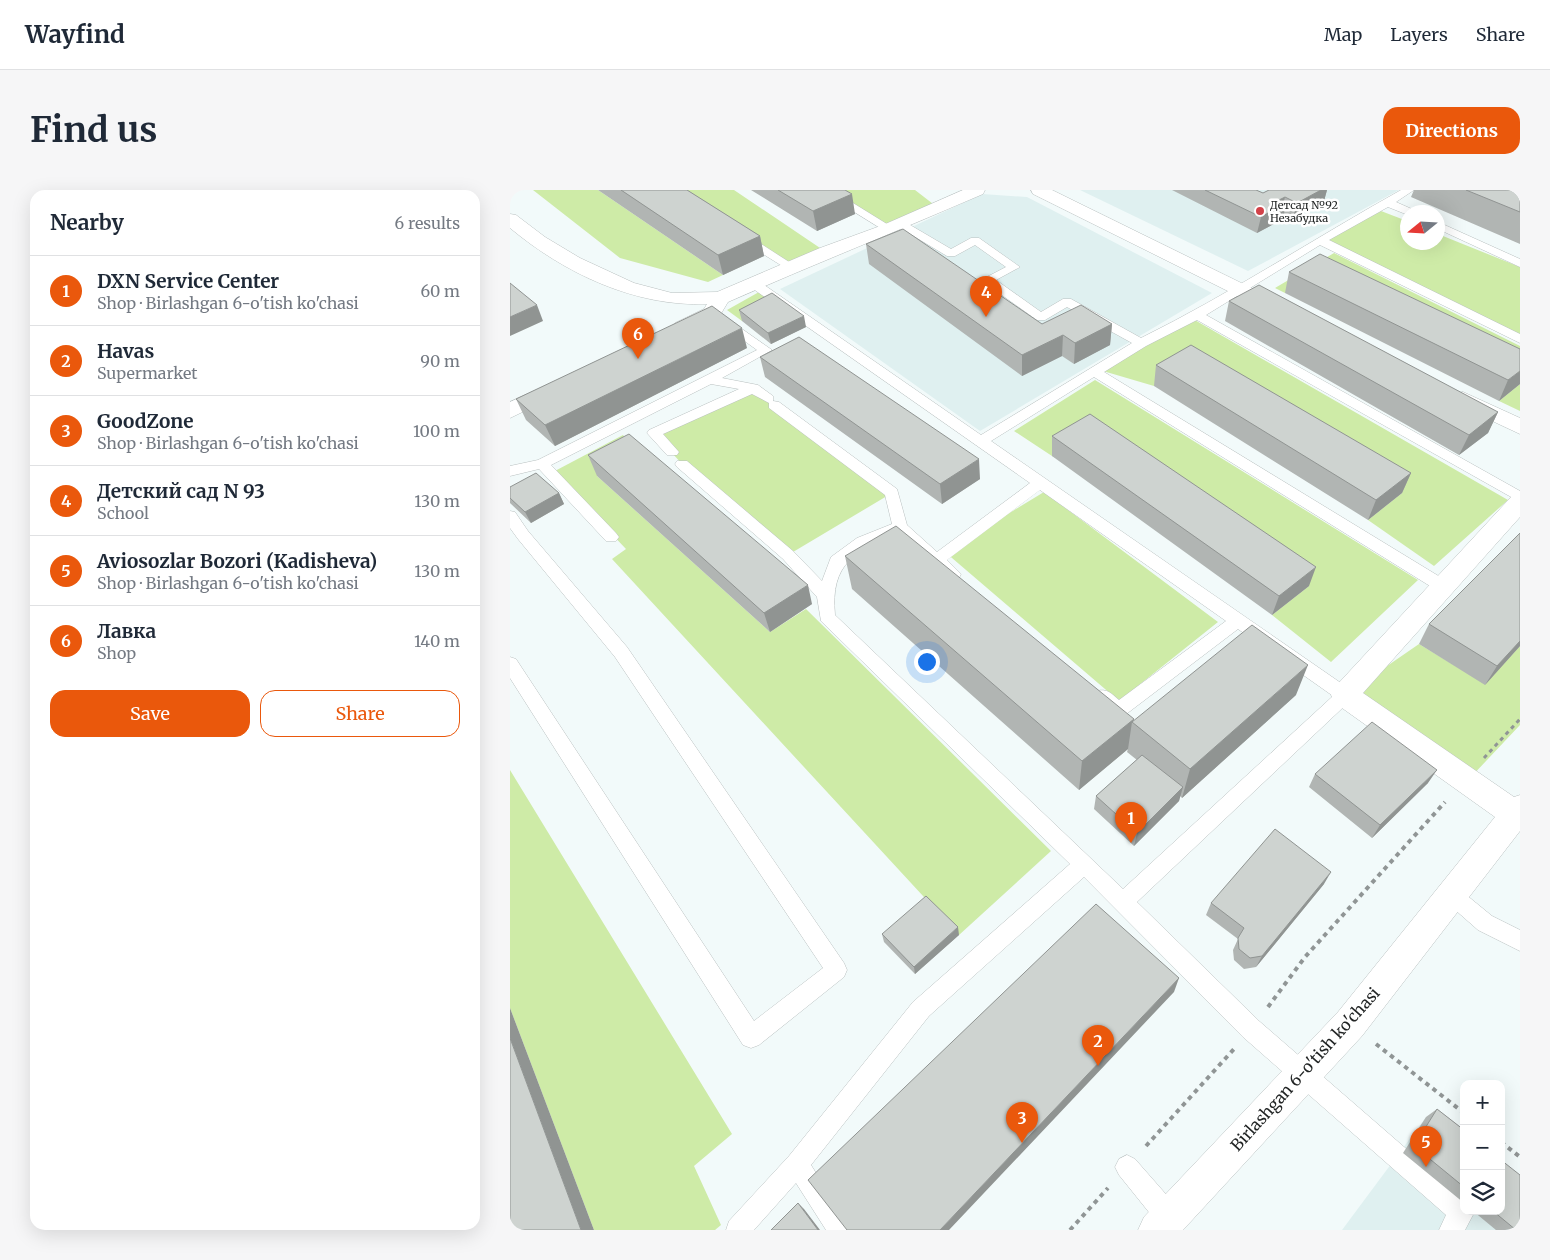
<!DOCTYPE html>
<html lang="en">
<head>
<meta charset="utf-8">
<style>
	:root { --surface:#fff; --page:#f6f6f7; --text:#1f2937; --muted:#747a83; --line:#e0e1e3; --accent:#ea580c }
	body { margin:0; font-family:Merriweather,serif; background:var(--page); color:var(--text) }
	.controls { position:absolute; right:15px; bottom:15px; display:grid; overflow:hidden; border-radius:10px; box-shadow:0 5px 20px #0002 }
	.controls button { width:45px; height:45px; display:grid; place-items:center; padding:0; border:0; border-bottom:1px solid var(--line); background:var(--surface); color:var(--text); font:25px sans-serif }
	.compass { position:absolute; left:890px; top:15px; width:45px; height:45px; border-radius:50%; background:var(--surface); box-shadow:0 5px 20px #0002; rotate:252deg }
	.you { position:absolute; left:416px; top:471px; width:18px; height:18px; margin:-12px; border:4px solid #fff; border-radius:50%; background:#1a73e8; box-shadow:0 0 0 8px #1a73e833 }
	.badge { display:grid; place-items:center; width:32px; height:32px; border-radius:50%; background:var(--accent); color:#fff; font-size:16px; font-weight:700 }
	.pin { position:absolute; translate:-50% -41px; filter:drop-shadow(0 1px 2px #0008) }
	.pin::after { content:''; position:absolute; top:26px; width:18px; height:15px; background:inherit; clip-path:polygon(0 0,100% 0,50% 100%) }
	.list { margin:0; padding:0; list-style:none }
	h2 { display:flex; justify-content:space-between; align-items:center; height:65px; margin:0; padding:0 20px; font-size:21px }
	h2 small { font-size:16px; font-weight:400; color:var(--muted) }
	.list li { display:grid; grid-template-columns:32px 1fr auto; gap:15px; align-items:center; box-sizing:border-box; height:70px; padding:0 20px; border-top:1px solid var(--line) }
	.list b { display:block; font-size:19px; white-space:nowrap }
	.list p { margin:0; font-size:16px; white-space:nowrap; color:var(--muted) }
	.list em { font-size:16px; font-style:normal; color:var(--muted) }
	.actions { display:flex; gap:10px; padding:15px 20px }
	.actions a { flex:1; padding:11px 0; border:1px solid var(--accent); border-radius:15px; text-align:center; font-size:18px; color:var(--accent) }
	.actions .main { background:var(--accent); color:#fff }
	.icon { flex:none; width:28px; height:28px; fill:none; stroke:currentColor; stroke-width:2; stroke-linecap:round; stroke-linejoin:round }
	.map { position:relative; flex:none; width:1010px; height:1040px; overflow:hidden; border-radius:15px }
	header { display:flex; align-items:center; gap:30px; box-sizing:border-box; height:70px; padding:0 25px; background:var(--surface); border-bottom:1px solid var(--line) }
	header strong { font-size:24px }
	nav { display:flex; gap:28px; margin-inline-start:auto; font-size:18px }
	.intro { display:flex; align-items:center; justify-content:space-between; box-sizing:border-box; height:120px; padding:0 30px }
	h1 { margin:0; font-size:35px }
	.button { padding:12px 22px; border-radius:15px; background:var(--accent); color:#fff; font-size:18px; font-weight:700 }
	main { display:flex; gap:30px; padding:0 30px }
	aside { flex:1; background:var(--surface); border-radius:15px; box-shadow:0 5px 20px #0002 }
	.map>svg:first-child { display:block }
	.built { fill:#dff0f0 }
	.green { fill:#ceeba7 }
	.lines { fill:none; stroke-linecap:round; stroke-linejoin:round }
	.service-casing { stroke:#b9c0c0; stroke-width:1 }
	.minor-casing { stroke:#b9c0c0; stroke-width:1 }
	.path-far1 { stroke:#909595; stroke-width:3; stroke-dasharray:4 4; stroke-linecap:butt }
	.path { stroke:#909595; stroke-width:4; stroke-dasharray:4.5 4.5; stroke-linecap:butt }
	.service { fill:#fff; fill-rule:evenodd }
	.minor { fill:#fff; fill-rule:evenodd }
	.wall { fill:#b1b5b3 }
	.shaded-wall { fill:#909492 }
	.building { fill:#ced3d0; stroke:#909492 }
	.poi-dot { fill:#d24249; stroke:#fff; stroke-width:2 }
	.labels { text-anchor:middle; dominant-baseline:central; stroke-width:5; stroke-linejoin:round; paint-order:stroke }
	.far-poi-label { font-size:11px; fill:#222525; stroke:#fff; text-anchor:start }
	.near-street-label { font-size:16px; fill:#222525; stroke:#fff }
</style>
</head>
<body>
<header>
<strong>Wayfind</strong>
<nav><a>Map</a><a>Layers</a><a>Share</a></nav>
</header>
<div class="intro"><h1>Find us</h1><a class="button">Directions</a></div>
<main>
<aside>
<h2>Nearby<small>6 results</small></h2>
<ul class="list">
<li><span class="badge">1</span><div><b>DXN Service Center</b><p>Shop · Birlashgan 6-o'tish ko'chasi</p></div><em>60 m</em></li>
<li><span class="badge">2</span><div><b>Havas</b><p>Supermarket</p></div><em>90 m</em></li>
<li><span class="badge">3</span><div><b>GoodZone</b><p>Shop · Birlashgan 6-o'tish ko'chasi</p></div><em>100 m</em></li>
<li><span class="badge">4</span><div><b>Детский сад N 93</b><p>School</p></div><em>130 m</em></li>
<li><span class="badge">5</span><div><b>Aviosozlar Bozori (Kadisheva)</b><p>Shop · Birlashgan 6-o'tish ko'chasi</p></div><em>130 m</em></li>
<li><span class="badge">6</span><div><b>Лавка</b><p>Shop</p></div><em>140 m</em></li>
</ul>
<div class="actions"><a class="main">Save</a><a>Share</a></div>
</aside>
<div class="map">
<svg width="1010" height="1040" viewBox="0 0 1010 1040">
	<rect width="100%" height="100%" fill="#f2fafa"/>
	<path class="built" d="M570,0h319l-151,81z
		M472,4l45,3 185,96 -232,138 -200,-142z
		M916,927l38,30v64h37l19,19h-178z"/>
	<path class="green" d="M23,0h65l125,85 -15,7 -88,-24z
		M161,0h63l92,62 -35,15z
		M314,0h91l22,17 -48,22z
		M871,21l26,10 1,21h30v-8l82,33v70l-193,-97z
		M824,63l186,93v28l-206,-100 -29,19 -10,-5z
		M249,102l15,12 -32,17 -15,-11z
		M683,129l315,181 -74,66 -66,-46 34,-27 -214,-128 -34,21 -51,-15z
		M585,190l323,200 -87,82 -59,-47 37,-29 -257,-130 -38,-25z
		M1010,194v27l-21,-10z
		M243,198l139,105 -104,62 -106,-91 -28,-31z
		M113,245l14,19 -40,22 173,156 36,-23 245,242 -92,84 -347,-376 14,-10 -73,-77z
		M534,302l174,130 -99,79 -174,-149z
		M909,454l66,40 35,-38v79l-50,53 -125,-83z
		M0,580l222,364 -38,32 27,59 -6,5h-121l-84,-222z"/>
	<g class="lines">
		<g class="service-casing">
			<path id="service" d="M309,0h13l63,39 -6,3 -4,-1z
				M891,0h13l-18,12 18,8 1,2h-7v3l-20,-8 -59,33 191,94v9l-200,-98 -114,70 314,176v11l-323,-182 -51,26 -42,26 346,211 2,4 -2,4h-12l-344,-214 -103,64 360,249 3,5 -3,5 -214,202 122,119 205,178v12l10,2 -9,17h-26l7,-15 -203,-178 -159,-160 -155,139 -118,149 41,65h-26l-30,-47 -42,47h-28l3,-9 60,-65 124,-154 157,-138 -249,-243 -4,-24 -34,-38 -106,-92 -2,-3 2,-3h10l106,90 29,30 9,-24 26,-19 35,-14 -7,-29 -116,-87v-5l-17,-9 -89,40 16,18 -2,3h-10l-20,-22 2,-3 90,-41 -28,-5 -160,81 65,68 3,4 -3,4h-10l-67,-72 -29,7v-10l28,-6 219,-110 -36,-26 -2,-3 6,-4 47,33 -50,28 36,7 15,11v5l6,1 118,87 10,36 30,27 93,-69 -281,-197 -2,-3 2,-3h8l224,155 151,-92 -65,-36 -22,13h-8l-56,-40 25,-13 -31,-22 -20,11h-8l-50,-30v-4h8l46,27 20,-11h8l41,29 -24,13 45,32 22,-13h8l70,39c89,-44 174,-100 260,-148zM530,300l186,131 -107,79c-7,-6 -12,-12 -22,-9l-3,5c6,11 19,23 31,19l113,-86 95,67 -210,193 -288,-274c-5,-52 20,-64 63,-81l49,44h12l2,-4 -14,-14z
				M928,32l82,37v8l-82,-38z
				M233,44l4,1 50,32 -2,2h-8l-48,-30v-4z
				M0,321l5,1 13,19 99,116 217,316 3,7 -3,7 -85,68 -8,3 -8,-3 -233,-367v-21l6,2 238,362 69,-53 -208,-311 -97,-118 -8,-11z
				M942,696l7,3 33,27 28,14v21l-42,-21 -33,-29 -3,-6 3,-6z
				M617,965l8,4 43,49 3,9 -3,9 -9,3 -9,-3 -41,-51 -4,-8 4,-8z"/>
		</g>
		<g class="minor-casing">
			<path id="minor" d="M453,0h22l-2,4c-85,37 -171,71 -255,108l-9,15 -30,14h-14l-3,-4 3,-4 29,-14 3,-5c-72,3 -143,-31 -197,-76v-14l6,1 29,22 35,21 54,25 38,10 45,-1 103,-44 63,-23z
				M521,0h21l234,115 3,4 -3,4h-14l-239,-119z
				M43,193l7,1 3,5 -3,5 -50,24v-16z
				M953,202l57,26v16l-64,-30 -4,-5 4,-5z
				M1010,304v23l-157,176 151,104 6,-2v36l-158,205 -179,194h-45l6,-13 194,-205 157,-195 -160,-114 -4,-8 4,-8 177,-191z"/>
		</g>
		<path class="path-far1" d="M974,568l36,-39"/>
		<path class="path" d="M758,817l37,-50 140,-155
			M866,854l88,69
			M991,952l19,15
			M636,956l88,-97
			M560,1040l38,-42"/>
		<use href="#service" class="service"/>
		<use href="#minor" class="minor"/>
	</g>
	<path class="wall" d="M88,0h89l73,46 4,20 -41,19z
		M241,0h94l10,24 -38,17z
		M662,0h84l7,3 6,-3h58l-3,11 -31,17 -9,-4 -1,5 -26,14z
		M904,0h106v54l-109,-47z
		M356,54l176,80h70l-2,21 -36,19 -12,-8 -40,20 -153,-112z
		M779,82l231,112 -21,17 -214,-108z
		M719,111l269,111 -10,21 -29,22 -234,-134z
		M229,120l67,17 -35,17 -29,-23z
		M237,158l-192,98 -29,-26 -10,-21z
		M250,167l220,122 -38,25 -177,-127z
		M646,175l255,108 -9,20 -34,27 -214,-134z
		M542,246l257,150 -37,29 -220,-159z
		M78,265l224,149 -42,28 -173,-156z
		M0,297l49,6 5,11 -33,19 -21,-20z
		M1010,343v113l-35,39 -66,-41 10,-20z
		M335,366l288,165 163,-26 -114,103 -2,-2 -1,5 -45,45 -40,-37 2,-13 41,-36 -10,-8 1,-3 -49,41 -227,-201z
		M805,584l113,9 -56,55 -63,-51z
		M814,694l-68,83 -12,2 -10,-9 -1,-10 5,-11 -32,-24 5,-12z
		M372,744l77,1 -44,39 -31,-32z
		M927,919l27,21v73l-61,-50 23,-36z
		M963,1021h28l19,19h-24z"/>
	<path class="shaded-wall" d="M811,0h6l-3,11 -31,17 4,-15z
		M342,4l3,20 -38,17 -4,-20z
		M775,7l-2,8 3,-2 -3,16 -26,14 4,-16 18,-17z
		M250,46l4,20 -41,19 -5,-20z
		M27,115l6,16 -33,15v-19z
		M294,126l2,11 -35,17 -3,-11z
		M602,134l-2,21 -36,19 1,-21z
		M232,138l5,20 -192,98 -10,-21z
		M553,145l-1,21 -40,20v-21z
		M1010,181v13l-21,17 9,-21z
		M988,222l-10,21 -29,22 10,-20z
		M469,269l1,20 -38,25 -2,-20z
		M901,283l-9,20 -34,27 8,-20z
		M49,303l5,11 -33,19 -6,-11z
		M806,377l-7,19 -37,29 7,-19z
		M298,395l4,19 -42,28 -6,-19z
		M1010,451v5l-35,39 12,-19z
		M798,475l-12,30 -114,103 8,-29z
		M624,529l-1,4 -1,-1 -4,27 -49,41 3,-29z
		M927,580l-9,13 -56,55 8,-13z
		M673,597l-4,14 -45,45 3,-13z
		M821,682l-7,12 -68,83 6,-11z
		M448,737l1,8 -44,39 -1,-7z
		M669,788l-5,14 -225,238h-9z
		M0,818l84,222h-13l-71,-192z
		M288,1013l6,6 16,21h-2z"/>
	<path class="building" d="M111,0h66l73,46 -42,19z
		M268,0h67l7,4 -39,17z
		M695,0h51l7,3 6,-3h52l-24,13 -12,-6 -6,3 7,3 -25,14z
		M956,0h54v22z
		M393,39l139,95 39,-19 31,19 -37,19 -12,-8 -41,20 -156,-111z
		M810,64l200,95v22l-12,9 -219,-108z
		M0,93l27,22 -27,12z
		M749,95l239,127 -29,23 -240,-134z
		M262,103l32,23 -36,17 -29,-23z
		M202,116l30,22 -197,97 -29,-26z
		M289,147l180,122 -39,25 -180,-127z
		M681,155l220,128 -35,27 -220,-135z
		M580,224l226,153 -37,29 -227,-160z
		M119,244l179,151 -44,28 -176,-158z
		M26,283l23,20 -34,19 -15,-14v-11z
		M386,336l238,193 -52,42 -237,-205z
		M1010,343v108l-23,25 -68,-42z
		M742,435l56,40 -118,104 -58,-47z
		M862,532l65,48 -57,55 -65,-51z
		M632,565l41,32 -46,46 -41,-37z
		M765,639l56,43 -69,84 -12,2 -11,-9 -1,-11 6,-10 -33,-25z
		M416,706l32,31 -44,40 -32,-33z
		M586,714l83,74 -239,252h-93l-39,-50z
		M0,848l71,192h-71z
		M927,919l27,21v57l-50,-41z
		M991,970l19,15v55h-4l-23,-19h8z
		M288,1013l20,27h-47z"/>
	<circle class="poi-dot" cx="750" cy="21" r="5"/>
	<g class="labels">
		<g class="far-poi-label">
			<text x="760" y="15">Детсад №92<tspan x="760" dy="13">Незабудка</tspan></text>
		</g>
		<g class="near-street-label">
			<text transform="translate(795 879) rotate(-48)">Birlashgan 6-o'tish ko'chasi</text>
		</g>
	</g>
</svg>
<div class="controls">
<button>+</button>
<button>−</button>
<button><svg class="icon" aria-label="layers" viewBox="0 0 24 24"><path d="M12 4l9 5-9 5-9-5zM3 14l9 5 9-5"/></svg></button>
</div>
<svg class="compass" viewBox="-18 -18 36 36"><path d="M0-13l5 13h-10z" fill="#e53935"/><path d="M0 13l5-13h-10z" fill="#747a83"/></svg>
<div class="you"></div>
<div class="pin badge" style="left:621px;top:653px">1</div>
<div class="pin badge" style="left:588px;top:876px">2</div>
<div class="pin badge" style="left:512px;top:953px">3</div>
<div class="pin badge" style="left:476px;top:127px">4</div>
<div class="pin badge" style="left:916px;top:977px">5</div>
<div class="pin badge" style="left:128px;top:169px">6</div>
</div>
</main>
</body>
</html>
